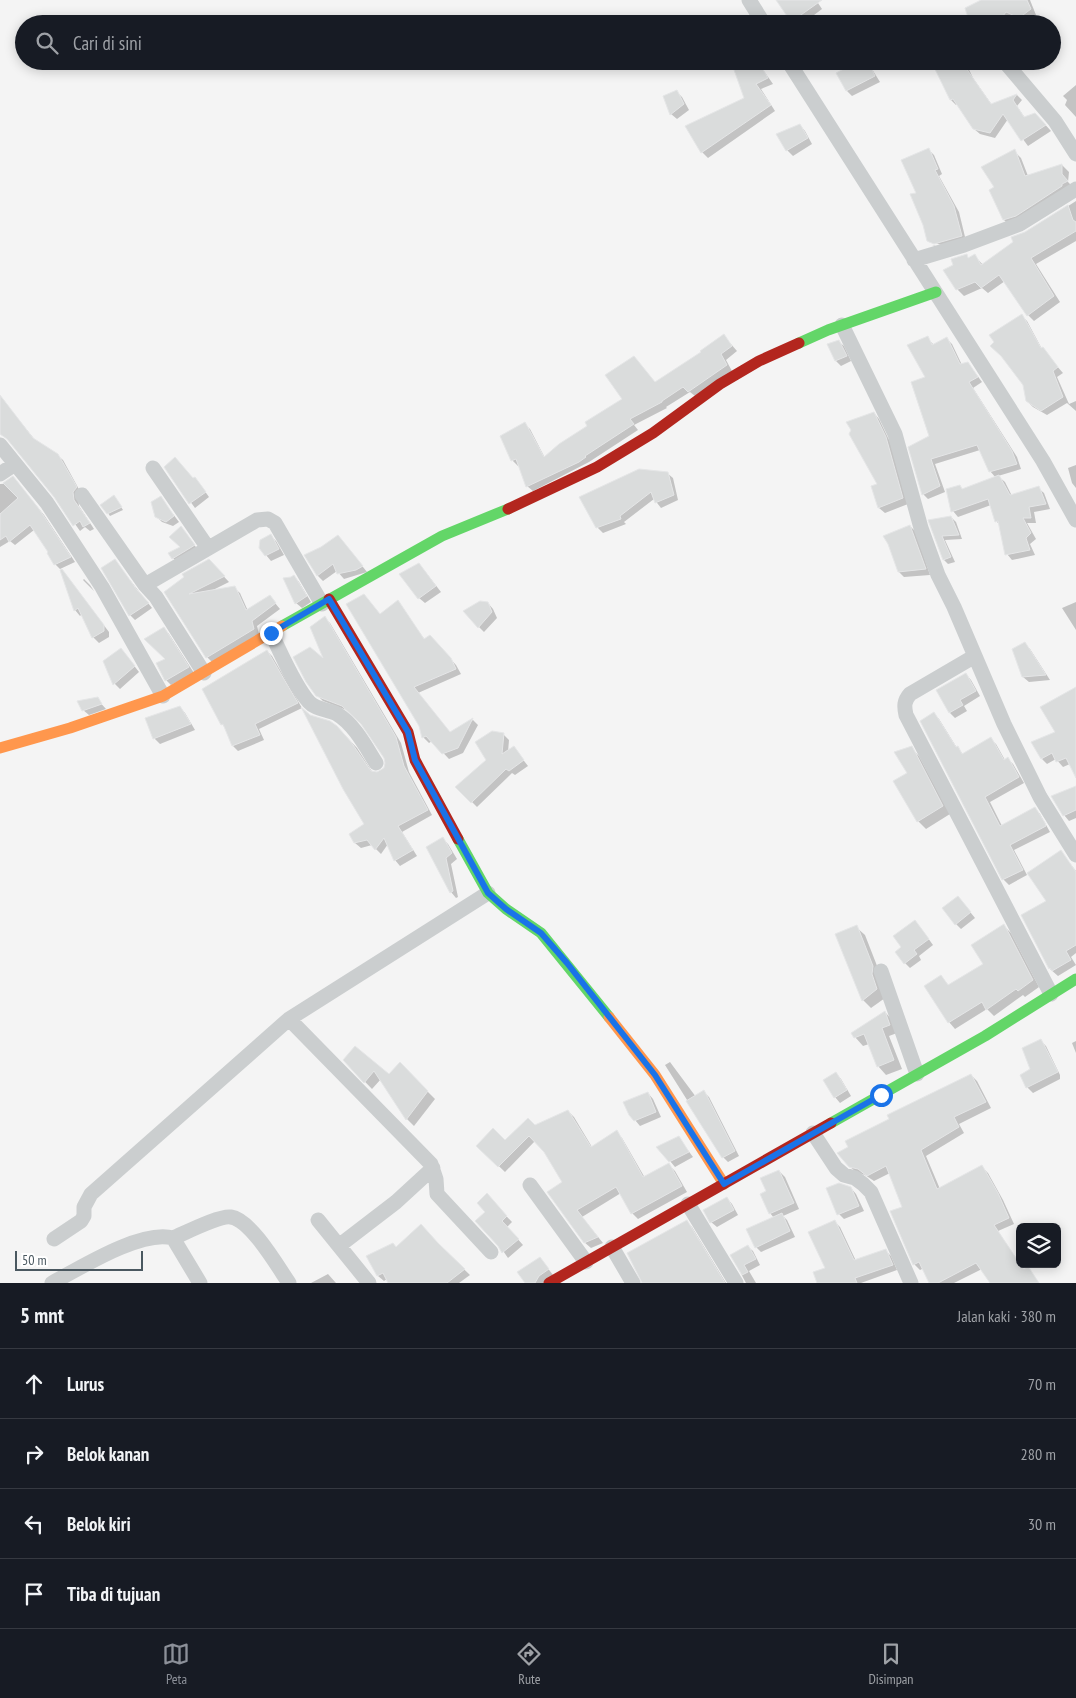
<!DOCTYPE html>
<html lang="id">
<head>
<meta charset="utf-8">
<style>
	:root { --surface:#171b24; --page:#242831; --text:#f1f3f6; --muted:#9ea1a6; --line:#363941; --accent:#8c9099 }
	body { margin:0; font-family:"PT Sans Narrow",sans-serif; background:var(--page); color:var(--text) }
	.controls { position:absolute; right:15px; bottom:15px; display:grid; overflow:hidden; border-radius:8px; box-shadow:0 2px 12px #0003 }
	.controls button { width:45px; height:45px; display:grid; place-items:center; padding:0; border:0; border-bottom:1px solid var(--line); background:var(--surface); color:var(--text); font:25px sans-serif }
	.scale { position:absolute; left:15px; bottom:12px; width:128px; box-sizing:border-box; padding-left:5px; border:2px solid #4a5860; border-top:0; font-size:14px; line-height:18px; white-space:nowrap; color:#4a5860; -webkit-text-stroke:4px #fff; paint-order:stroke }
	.stop { position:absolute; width:15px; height:15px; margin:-11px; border:4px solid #1a73e8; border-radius:50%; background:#fff }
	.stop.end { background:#1a73e8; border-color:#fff; box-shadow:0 1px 5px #0008 }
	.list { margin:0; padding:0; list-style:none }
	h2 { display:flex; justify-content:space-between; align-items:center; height:65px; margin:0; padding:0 20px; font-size:21px }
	h2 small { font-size:16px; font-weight:400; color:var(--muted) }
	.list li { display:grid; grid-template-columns:32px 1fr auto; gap:15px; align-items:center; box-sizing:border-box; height:70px; padding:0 20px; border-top:1px solid var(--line) }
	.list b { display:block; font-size:19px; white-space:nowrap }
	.list em { font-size:16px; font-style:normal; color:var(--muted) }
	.icon { flex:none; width:28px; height:28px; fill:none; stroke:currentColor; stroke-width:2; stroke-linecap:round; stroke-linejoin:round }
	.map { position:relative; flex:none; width:1076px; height:1283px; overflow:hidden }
	.search { position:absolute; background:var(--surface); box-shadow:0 2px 12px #0003; left:15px; right:15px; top:15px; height:55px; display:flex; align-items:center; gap:12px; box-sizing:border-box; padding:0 18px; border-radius:28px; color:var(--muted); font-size:19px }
	.sheet { height:345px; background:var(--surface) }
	nav { display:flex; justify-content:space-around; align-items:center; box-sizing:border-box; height:70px; border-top:1px solid var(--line); background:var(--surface); font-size:14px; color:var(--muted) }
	nav a { display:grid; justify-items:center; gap:2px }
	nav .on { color:var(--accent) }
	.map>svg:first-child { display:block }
	.shadow { fill:#0003 }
	.building { fill:#dadcdc; stroke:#e5e6e7 }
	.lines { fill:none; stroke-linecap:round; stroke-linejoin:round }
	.street { stroke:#cbcecf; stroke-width:15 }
	.fast { stroke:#63d668; stroke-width:11 }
	.slow { stroke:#ff974d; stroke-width:11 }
	.jam { stroke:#b3261e; stroke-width:11 }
	.route { stroke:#1a73e8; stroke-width:6 }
</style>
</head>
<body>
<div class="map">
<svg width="1076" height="1283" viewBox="0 0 1076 1283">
	<rect width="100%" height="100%" fill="#f4f4f4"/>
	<path class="shadow" d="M778,0h38l6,9 -20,15h-8z
		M984,0h46l6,15 -11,8 -14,-7 -5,8h-35z
		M757,61l16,23 -12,5 14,22 -67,47 -6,-6 -15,-25 59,-28z
		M867,61l13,21 -28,14 -5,-5 -9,-17z
		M932,61h33l8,17 19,27 25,-10 5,5 -5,6 8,12 16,2 10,11 -23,15 -20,-27 -13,19 -15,-4 -6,-5 -16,-25 -2,1 -5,-5z
		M1076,85v32l-11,-12 2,-5 -4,-4z
		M677,92l5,5 7,13 -12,9 -6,-5z
		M800,125l5,6 7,13 -19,12 -6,-6 -9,-15z
		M929,150l5,5 8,19 -3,2 20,36 7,29 -25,8 -9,-4 8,2 1,-2 -10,-4v2l-3,-2 -4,-17 -12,-29 6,-1 -15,-34z
		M1014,151l7,7 7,18 34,-11 7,7 -1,10 7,7 -64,38 -7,-7 -8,-32z
		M1076,201v40l-40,23 24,38 -26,19 -6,-6 -23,-34 -17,12 -6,-5 -18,8 -7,-7 -2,-23 11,-11 3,4 6,-3 8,9 43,-32z
		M1022,316l5,5 15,28 21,24 -6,4 12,27 7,-3v10l-9,-8 -20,12 -14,-8 -6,-6z
		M723,335l14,16 -11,9 6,11 -37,25 -5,-4 -24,15 1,1 -33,17 4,5 -49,32 -56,29 -6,-5 -7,-21 -2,1 -6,-6 12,-36 6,5 15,29 158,-105z
		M927,338l7,7 13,-6 5,5 10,21 6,-2 14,19 -9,6 44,69 4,12 -23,7 7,6 7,14 26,-8 6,5 6,16 -16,3 2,11h-9l9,16 -6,5 5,11 -23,5 -5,-6 -7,-29 -4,-4 -5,-16 -33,12 -5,-6 6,-25 4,4 33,-12 -6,-7 -10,-21 -45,14 10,28 -17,7 -5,-5 7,-57 -3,-60z
		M838,341l6,5 7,15 -10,5 -5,-5 -8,-16z
		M3,400l32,40 22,15 6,5 18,33 -3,4 1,9 15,23 -4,2 -5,-4 -5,4 -25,-35 -43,-54 -12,-8v-32z
		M874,413l5,6 12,25 17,60 -23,9 -6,-5 -6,-21 6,-2z
		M1076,465v23l-4,-5 -4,-15z
		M165,467l34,16 10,14 -14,11z
		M667,473l6,5 5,22 -17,8 -7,-9 -30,23 2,2 -23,9 -6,-6z
		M18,483l26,32 31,47 -15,7 -5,-5 -5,-12 -16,-22 -19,15 -5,-4 -10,6v-63z
		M161,498l18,24 -6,4 -11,-4 -5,-5z
		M116,499l7,11 -13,6 -8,-11z
		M951,517l5,5 6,17 -17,1 10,22 -7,2 -4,-4 -14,-39z
		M910,526l6,6 14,43 -26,2 -5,-5z
		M185,532l13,18 -21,12 -4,-4 9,-10z
		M271,536l5,5 8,14 -13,6 -5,-6z
		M343,542l24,30 -23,7 -7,-8 -14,10 -5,-5 -12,-21z
		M115,561l37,47 -17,12 -5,-5z
		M214,566l15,16 -18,9 23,-3 6,5 8,18 22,-14 10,12 -23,17 2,8 -47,28 -5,-5 -41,-65z
		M61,569l48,63v5l-10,6 -6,-6 -11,-23 -2,2 -5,-6z
		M424,570l17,22 -16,11 -6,-5z
		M294,576l5,6 12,20 -9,6 -6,-5z
		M84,579l6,6 4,6 -11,-11z
		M398,602l27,38 10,2 21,23 5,9 -43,19 33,41 22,-14 5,5 -15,28 -14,6 -17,-18 -3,2 -6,-6 -42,-122z
		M1076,602v28l-14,-22z
		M488,603l5,6 4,9 -13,14 -5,-5z
		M324,618l6,5 71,120 8,29 23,43 -30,17 15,24 -17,10 -5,-6 -7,-16 -7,10 -9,-9 -11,3 -6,-5 10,-18 -55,-109 32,16 15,16 16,25 8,-1 6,-9 -2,-5 -22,-34 -14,-13 -26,-10 -6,-6 9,-32z
		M164,628l5,6 25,39 -23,12 -5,-5 1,-21z
		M1025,644l5,5 20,31 -21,2 -6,-5z
		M121,649l18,23 -19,17 -5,-5 -11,-23z
		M267,651l5,5 30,52 -43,21 5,11 -26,11 -5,-5 -7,-17 -4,-5z
		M966,674l5,6 9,16 -16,10 3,5 -12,7 -5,-5z
		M1076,688v88l-6,-12 -7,3 -7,-8 -9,5 -5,-5 15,-26z
		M97,699l9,10 -17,6 -6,-5z
		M180,707l5,6 10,17 -35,14 -6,-6z
		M934,714l5,5 18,29 7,7 26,-16 6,5 9,16 3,-1 5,5 11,19 -34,19 12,24 33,-18 5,6 10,18 -36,18 13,25 -18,10 -6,-6z
		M503,734l6,6 -1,12 6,-4 14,18 -13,9 -3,-2 -35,34 -20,-20 30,-27z
		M911,748l8,8 31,58 -24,15 -8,-8 -9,-48z
		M1076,787v31l-7,3 -5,-6z
		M443,839l5,5 9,15 -6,5 7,33 -2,1 -5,-6z
		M1061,852l15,19v82l-5,4 5,8 -18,11 -8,-7 -28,-53 26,-15z
		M958,897l17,21 -14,11 -5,-5z
		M1004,926l7,7 28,54 -14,10 -2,-2 -29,21 -7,-7 -32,20 -6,-7 -8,-46 8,10 36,-21z
		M856,927l9,8 16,41 4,22 -14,10 -8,-8z
		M920,927l13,18 -14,11 2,4 -11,8 -5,-5 -3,-16z
		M885,1012l8,9 4,12 -8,3 13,33 -16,6 -8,-9 -9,-22 -6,2 -8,-9z
		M1040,1040l6,6 14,29v4l-27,14 -6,-6z
		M1076,1041v12l-4,-10z
		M344,1060l46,16 10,-12 35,35 -21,27 -7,-7 -26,-40 -9,10z
		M670,1062l26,35 8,-5 5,5 30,59 -11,6 -5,-5 -58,-92z
		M836,1073l5,6 10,17 -11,7 -5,-6z
		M971,1075l6,6 14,27 -32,16 5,9 -38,23 14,33 42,-22 6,6 15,27 11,24 -16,7 22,33 5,6 3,-2 11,15h-48l-9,-14 -28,14h-23l-7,-15 -4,2 -6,-6 -11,-57 -13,-34 -16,8 -9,-6 -9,-3 -7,-6 41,-47z
		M648,1093l5,6 8,18 -21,9 -5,-6z
		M568,1111l6,6 18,30 24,-15 6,6 23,40 24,-13 6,6 12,21 -49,27 -6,-6 -11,-20 -39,24 21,26 -12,5 -7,-6 -21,-59 -18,-32 -10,-10 -30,31 -27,-26 27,-4z
		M678,1137l15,20 -18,10 -5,-6z
		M779,1171l6,6 14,32 -16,7 4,4 8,17 -34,15 -5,-5 18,-29 -4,-5 -3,-21z
		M851,1188l5,6 8,17 -20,8 -5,-5z
		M727,1198l5,6 6,11 -21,12 -6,-5z
		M492,1201l20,21 -5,5 16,18 -15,13 -9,-13 -12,-33z
		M834,1221l6,6 16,34 30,-10 5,5 6,14 -36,13h-38l4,-15z
		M687,1222l5,5 34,56h-83z
		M747,1246l6,5 7,14 -11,6 7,12h-10l-15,-28z
		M397,1248h45l28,27 -11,8h-70l-2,-4 -3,2 -6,-5 -10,-20z
		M540,1258l13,17 -10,8h-17z
		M328,1274l8,9h-25z"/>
	<path class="building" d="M776,0h46l-31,22z
		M981,0h46l4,9 -12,9 -13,-6 -9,12h-27l-5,-16z
		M750,61h8l10,17 -12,6 15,21 -70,48 -16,-27 59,-28 -11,-31z
		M859,61h9l7,15 -29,15 -10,-18z
		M931,61h32l5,10 23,33 26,-10 -4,6 11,17 11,-4 11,12 -25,16 -18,-27 -13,19 -17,-4 -20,-30 -3,1z
		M677,90l7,14 -14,11 -7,-19z
		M800,124l8,14 -22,13 -10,-17z
		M929,148l9,21 -3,1 19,36 8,30 -28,8 -7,-3 -4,-16 -13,-31 6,-1 -15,-33z
		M1015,149l10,27 37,-12v10l6,7 -6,3v2l-46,30 -13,4 -14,-30 5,-3 -13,-20z
		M1068,205l5,15 3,2v9l-45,27 23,38 -27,20 -28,-41 -18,13 -6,-6 -19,8 -13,-20 10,-5 -2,-6 16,-5 1,4 7,-4 6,11 32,-23 -2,-5 14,-5z
		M1022,314l19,34 2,-1 15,20 -5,4 10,26 -22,14 -15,-10 -3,-16 -22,-29 -11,-10 4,-4 -5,-7z
		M724,334l8,12 -11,8 6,11 -39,27 -5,-5 -21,14v1l-32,17 4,5 -49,32 1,1 -7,5 -53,25 -10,-28 -5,2 -11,-25 25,-14 19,35 15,-13 28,-18 -2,-4 37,-23 -17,-24 29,-19 21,26 46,-30 -1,-1z
		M928,336l4,9 15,-8 13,27 8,-2 10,15 -9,5 43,69 5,13 -28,8 -12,-27 -46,14 9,27 -18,9 -14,-48 21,-11 -18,-54 14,-5 -18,-32z
		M839,340l8,16 -12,5 -8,-17z
		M0,395l33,43 25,16 19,33 -4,5 1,8 16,23 -7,4 -3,-6 -7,5 -19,-29 -47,-58 -7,-5z
		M874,412l12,25 17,61 -25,10 -7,-22 6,-2 -28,-50 2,-4 -5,-8z
		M175,457l18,21 2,-1 11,15 -17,12 -25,-37z
		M639,469l29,3 6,23 -19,8 -4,-11 -31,24 1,3 -25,9 -17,-31z
		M999,475l11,20 29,-9 7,18 -17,3 2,11h-8l8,15 -5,5 4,12 -25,5 -7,-34 -3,1 -7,-23 -37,13 -5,-23 14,-4 2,4z
		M13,476l26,33 32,48 -17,8 -7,-12 1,-1 -18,-27 -21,17 -3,-6 -6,4v-26l18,-16 -15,-15z
		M114,495l8,12 -15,7 -7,-9z
		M161,496l13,20 -8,6 -11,-5 -4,-15z
		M951,516l8,19 -17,1 9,21 -8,3 -15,-40z
		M910,525l16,44 -28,3 -10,-28 -5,-8z
		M181,526l14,19 -23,14 -4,-6 12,-6 -11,-10z
		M271,534l8,15 -14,7 -6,-8 1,-8z
		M338,535l25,31 -7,4 -19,4 -4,-10 -16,12 -13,-21 17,-8z
		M115,559l22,31 12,13 -20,13 -28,-48z
		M209,559l16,17 -36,18 46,-8 11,24 24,-15 6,8 -24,18 2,8 -48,29 -42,-66 20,-15 -2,-3z
		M419,563l17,23 -18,13 -19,-25z
		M62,569l42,56v6l-12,7 -14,-30 -4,3 -14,-41z
		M294,575l13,21 -12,8 -12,-26 8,-1z
		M364,594l16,20 18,-14 26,39 6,-4 21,23 5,11 -42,18 36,45 23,-14 -15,30 -16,6 -16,-18 -4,2 -3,-12 -73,-122z
		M480,601l8,1 4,10 -14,16 -15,-17z
		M325,616l71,121 8,29 24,44 -30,16 15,24 -19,11 -10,-23 -9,12 -8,-10 -13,3 -5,-9 15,-10 -21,-35 -42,-82 9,8 20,6 7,5 14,16 20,29 6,1 7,-4 1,-5 -1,-5 -23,-34 -19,-18 -26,-10 -10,-14 -13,-25 17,-10 13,11 -13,-31z
		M164,627l25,40 -24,14 -9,-18 9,-4 -21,-20z
		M1025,642l21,33 -24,2 -10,-28z
		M121,648l14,18 -22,19 -10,-24z
		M267,650l31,53 -43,21 5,11 -28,11 -9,-22 -2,1 -19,-36z
		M966,673l10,18 -16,9 3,5 -14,8 -13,-23z
		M1076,687v91l-10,-20 -10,4 -4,-9 -11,6 -10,-17 24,-10 -15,-25z
		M98,697l4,7 -20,7 -5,-10z
		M180,706l11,18 -38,15 -8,-21z
		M934,712l22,35 2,-1 4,8 29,-17 13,23 4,-3 11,20 -34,20 15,29 35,-19 10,16 1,3 -36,19 13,25 -21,10 -82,-159z
		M492,731l12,2 -2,21 12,-8 10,14 -15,11 -3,-2 -35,34 -16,-16 31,-27 -11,-18z
		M912,746l31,60 -26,16 -24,-41 14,-8 -13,-21z
		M1076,786v24l-13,6 -12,-20z
		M443,837l9,16 -6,5 7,33 -3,2 -24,-46z
		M1061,850l15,22v73l-10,6 5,9 -19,11 -2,-3 -1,1 -28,-54 25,-14 -19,-28z
		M958,896l13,16 -16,13 -13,-17z
		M915,920l14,19 -15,11 3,4 -13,10 -9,-12 6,-5 -8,-11z
		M1004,924l29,56 -15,11 -2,-2 -30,21 -4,-8 -34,21 -24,-37 17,-11 7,10 35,-21 -12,-19z
		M857,925l16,41 -1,8 5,15 -15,12 -27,-67z
		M885,1011l5,14 -8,3 12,32 -17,7 -13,-33 -10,4 -3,-5z
		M1041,1039l17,33 -32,16 -6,-13 10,-6 -8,-21z
		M355,1046l34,28 11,-12 28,29 -22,29 -32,-49 -10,12 -21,-23z
		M836,1072l11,18 -13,8 -11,-18z
		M971,1074l15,28 -32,15 5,10 -38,23 16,39 45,-24 16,28 11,25 -15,7 26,39 4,5 4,-3 11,17h-49l-14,-20 -38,20h-9l-10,-21 -6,3 -23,-54 12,-4 -16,-41 -19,10 -9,-7 -9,-2 -12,-14 11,-6 -3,-6 44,-22 -2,-4z
		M704,1090l31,61 -13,7 -36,-57z
		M648,1092l8,20 -22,9 -5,-6 -6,-13z
		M568,1110l23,37 26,-17 26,47 26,-14 13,23 -51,28 -15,-27 -39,23 21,27 -14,6 -37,-51 15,-10 -18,-30 -15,-16 -31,31 -22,-21 17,-18 12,12 23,-22 7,7z
		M679,1136l10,16 -20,10 -13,-15z
		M779,1170l15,33 -25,11 -9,-20 6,-3 -6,-13z
		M839,1183l12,4 8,19 -22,9 -11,-27z
		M487,1193l20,23 -5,5 17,18 -17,14 -4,-7 -23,-25 10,-9 -8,-9z
		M727,1197l7,13 -24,13 -7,-13z
		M782,1213l8,18 -35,17 -9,-19z
		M687,1220l38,63h-83l-15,-30z
		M835,1220l19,40 32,-11 7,16 -38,13 2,5h-40l-4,-11 12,-4 -17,-36z
		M421,1224l17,19 27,26 -18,14h-59l-5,-10 -6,3 -11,-20 27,-13 3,4z
		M748,1245l8,14 -12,6 4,7 -6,3 -12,-20z
		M540,1257l9,12 -10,7 -4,7h-10l-8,-11z"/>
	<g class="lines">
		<path class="street" d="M749,0l15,24
			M788,61l255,400 33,59
			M1004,61l51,60 21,33
			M914,260l50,-15 56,-21 56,-35
			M842,325l53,109 26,94 17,47 16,32 50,117 36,73 36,58
			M0,445l47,58 55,84 61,109
			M153,468l55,80
			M0,474l15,-10
			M82,495l63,90 11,12 48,76
			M145,585l112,-65 11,-1 7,4 47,81
			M271,633c10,20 23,52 38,69 7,8 19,7 28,12 17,10 29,33 39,49
			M975,656l-65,38c-6,7 -6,12 -4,21l145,279
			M881,971l36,103
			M289,1019l142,145 5,15 1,15 54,58
			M813,1133l23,35 8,7 11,3 8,6 8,8 40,91
			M530,1185l56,77
			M688,1204l48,79
			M318,1220l51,63
			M173,1238c12,-5 47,-23 58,-21 20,3 47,50 58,66
			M54,1239l27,-18 3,-5v-9l7,-13 198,-175 199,-126
			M340,1245l56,-43 37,-34
			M612,1247l21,36
			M52,1283c28,-15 90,-54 121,-45l27,45"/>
		<path class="fast" d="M799,343l29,-13 108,-38
			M282,626l160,-90 66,-27
			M458,839l30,54 18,16 35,24 68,84
			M831,1123l154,-87 91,-57"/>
		<path class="slow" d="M0,748l70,-20 93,-32 119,-70
			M609,1017l46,58 69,109"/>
		<path class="jam" d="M508,509l89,-42 56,-34 67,-49 39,-23 40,-18
			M329,599l79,133 7,28 43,79
			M549,1283l282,-160"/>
	</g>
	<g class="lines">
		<path class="route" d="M271,633l58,-34 79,133 7,28 73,133 18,16 35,24 26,30 88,112 69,109 157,-89"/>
	</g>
</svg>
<div class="controls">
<button><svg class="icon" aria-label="layers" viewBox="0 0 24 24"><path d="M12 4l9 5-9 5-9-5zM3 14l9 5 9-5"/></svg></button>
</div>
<div class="scale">50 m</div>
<div class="stop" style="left:881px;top:1095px"></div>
<div class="stop end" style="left:271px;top:633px"></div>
<div class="search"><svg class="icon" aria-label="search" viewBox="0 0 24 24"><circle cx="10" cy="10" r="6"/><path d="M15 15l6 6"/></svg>Cari di sini</div>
</div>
<section class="sheet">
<h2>5 mnt<small>Jalan kaki · 380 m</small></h2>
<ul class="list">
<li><svg class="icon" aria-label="ahead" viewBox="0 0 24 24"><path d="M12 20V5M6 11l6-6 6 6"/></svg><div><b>Lurus</b></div><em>70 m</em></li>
<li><svg class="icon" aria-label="right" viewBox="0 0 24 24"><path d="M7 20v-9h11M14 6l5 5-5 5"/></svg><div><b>Belok kanan</b></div><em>280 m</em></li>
<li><svg class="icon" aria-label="left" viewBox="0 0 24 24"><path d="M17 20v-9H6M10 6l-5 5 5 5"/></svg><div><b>Belok kiri</b></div><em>30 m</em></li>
<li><svg class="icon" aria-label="arrive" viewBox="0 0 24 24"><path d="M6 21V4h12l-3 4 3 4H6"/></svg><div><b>Tiba di tujuan</b></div></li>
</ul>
</section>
<nav>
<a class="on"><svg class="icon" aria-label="map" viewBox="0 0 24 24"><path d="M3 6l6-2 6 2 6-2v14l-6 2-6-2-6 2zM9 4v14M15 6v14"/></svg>Peta</a>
<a><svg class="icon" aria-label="directions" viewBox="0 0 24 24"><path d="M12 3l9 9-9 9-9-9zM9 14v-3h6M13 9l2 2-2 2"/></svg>Rute</a>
<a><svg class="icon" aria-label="saved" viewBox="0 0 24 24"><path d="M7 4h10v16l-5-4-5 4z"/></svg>Disimpan</a>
</nav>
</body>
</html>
